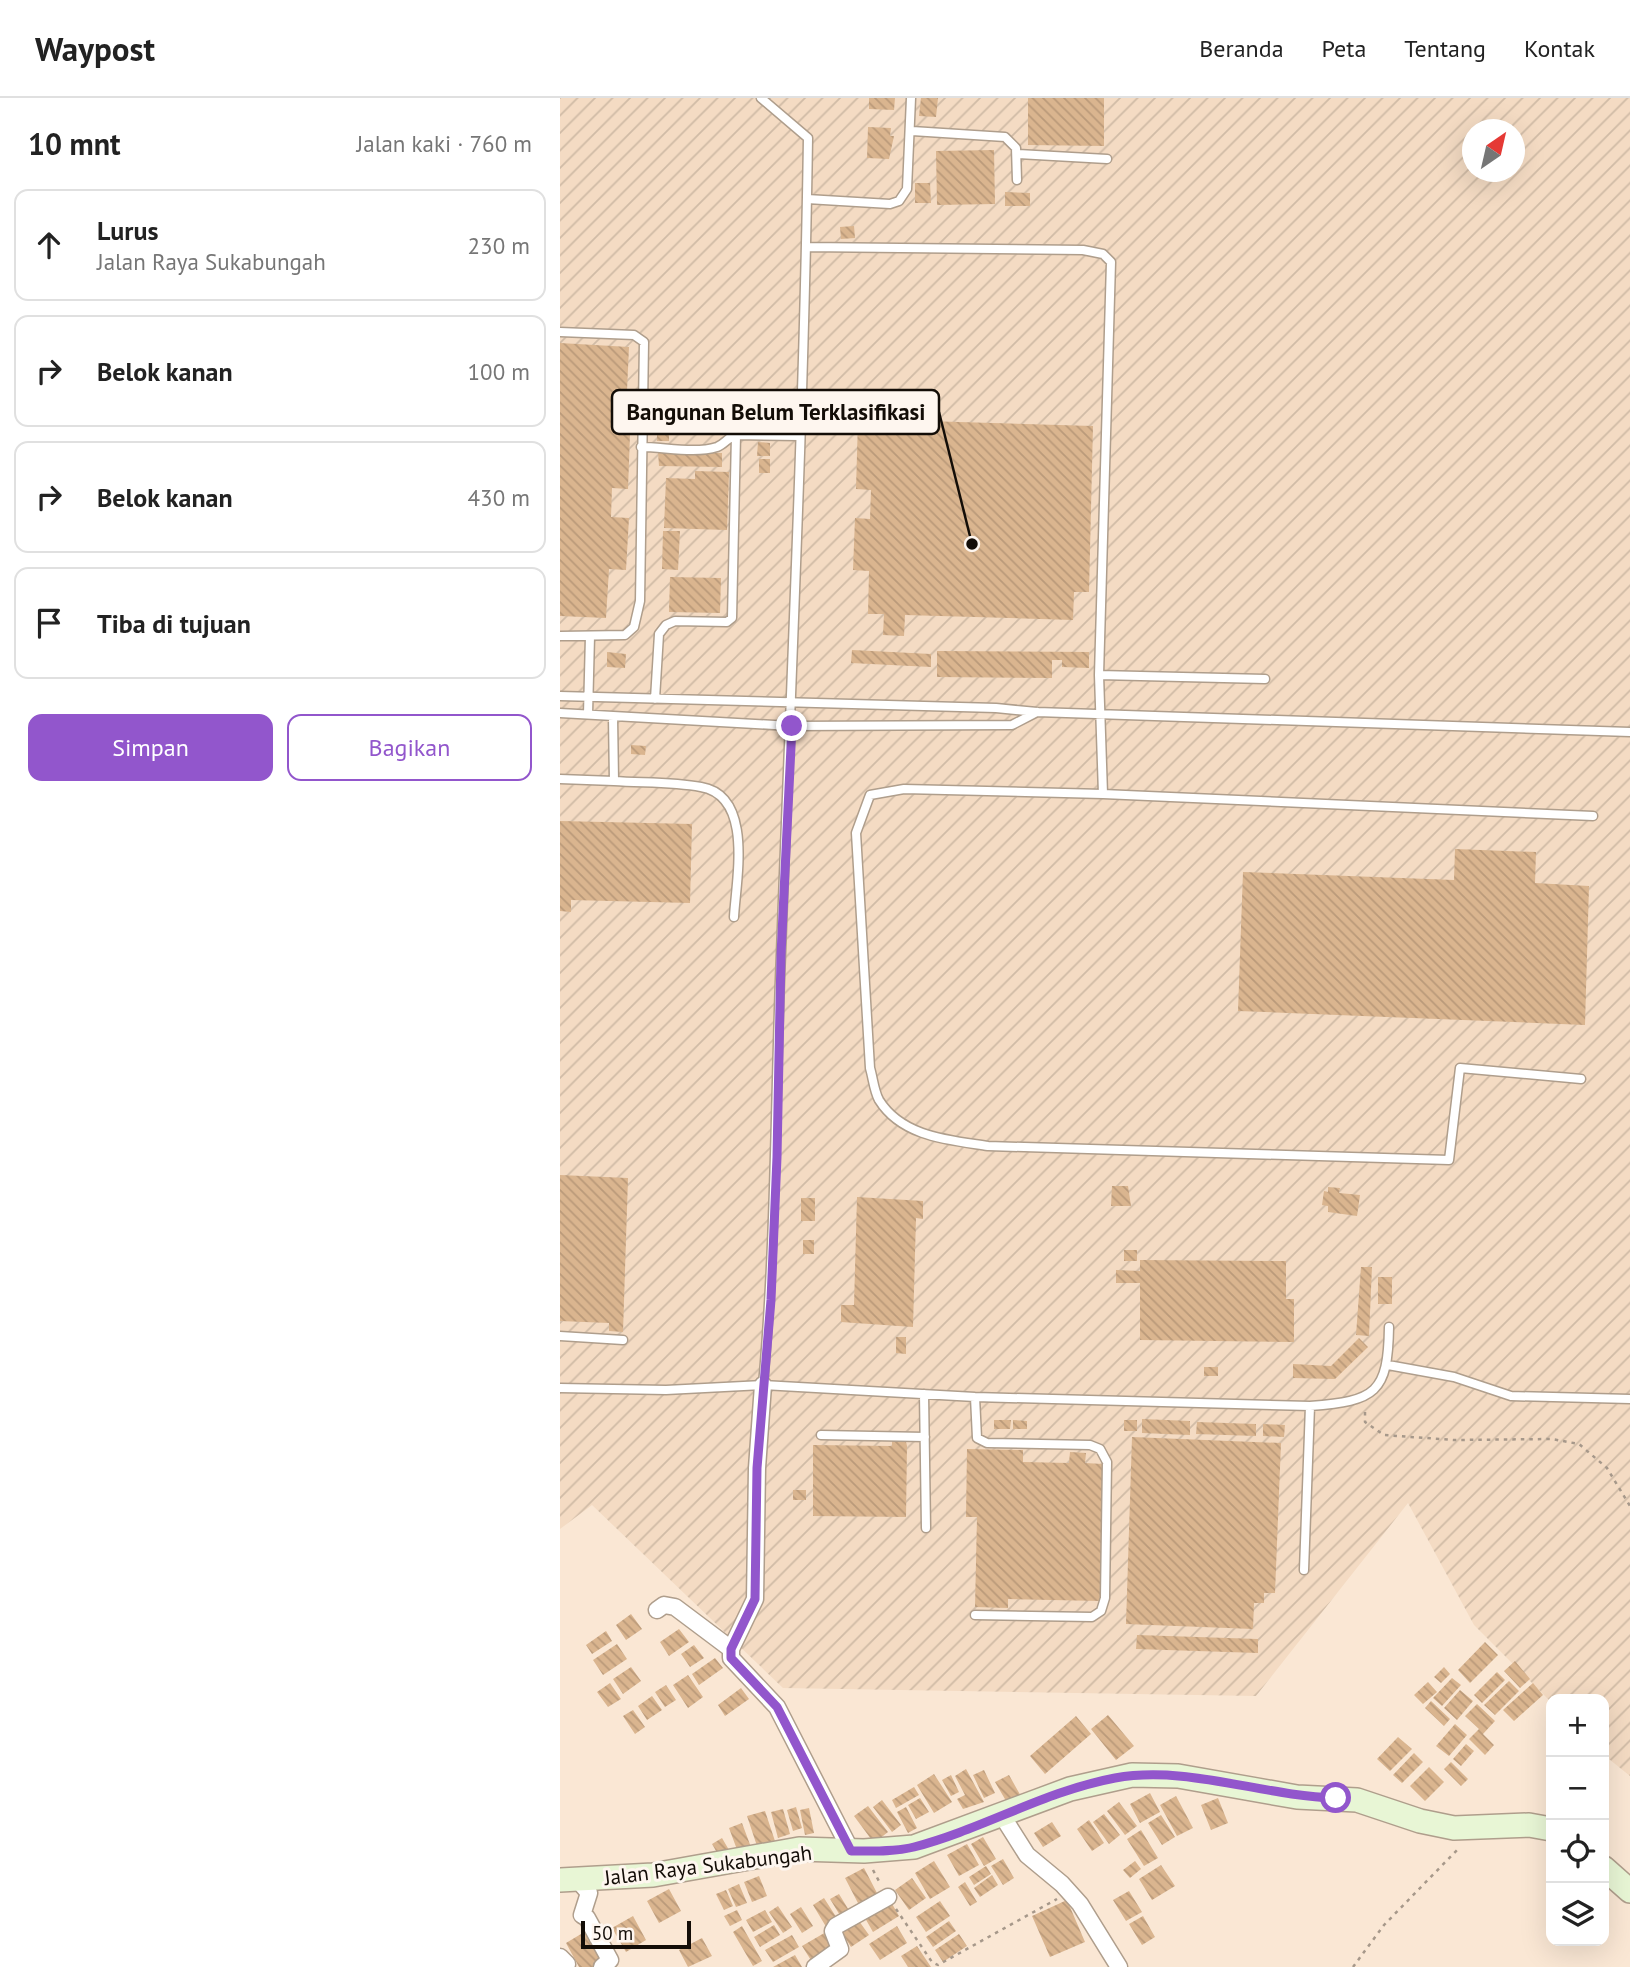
<!DOCTYPE html>
<html lang="id">
<head>
<meta charset="utf-8">
<style>
	:root { --surface:#fff; --page:#f2f2f2; --text:#222; --muted:#767676; --line:#e0e0e0; --accent:#9256cc }
	body { margin:0; font-family:"PT Sans",sans-serif; background:var(--page); color:var(--text) }
	.controls { position:absolute; right:21px; bottom:21px; display:grid; overflow:hidden; border-radius:14px; box-shadow:0 7px 28px #0002 }
	.controls button { width:63px; height:63px; display:grid; place-items:center; padding:0; border:0; border-bottom:2px solid var(--line); background:var(--surface); color:var(--text); font:35px sans-serif }
	.compass { position:absolute; left:902px; top:21px; width:63px; height:63px; border-radius:50%; background:var(--surface); box-shadow:0 7px 28px #0002; rotate:34deg }
	.scale { position:absolute; left:21px; bottom:18px; width:110px; box-sizing:border-box; padding-left:7px; border:4px solid #130d07; border-top:0; font-size:19px; line-height:24px; white-space:nowrap; color:#130d07; -webkit-text-stroke:5px #fef6ef; paint-order:stroke }
	.stop { position:absolute; width:21px; height:21px; margin:-16px; border:5px solid #9256cc; border-radius:50%; background:#fff }
	.stop.end { background:#9256cc; border-color:#fff; box-shadow:0 2px 7px #0008 }
	.list { margin:0; padding:0; list-style:none }
	h2 { display:flex; justify-content:space-between; align-items:center; height:91px; margin:0; padding:0 28px; font-size:30px }
	h2 small { font-size:23px; font-weight:400; color:var(--muted) }
	.list li { display:grid; grid-template-columns:46px 1fr auto; gap:21px; align-items:center; box-sizing:border-box; height:112px; margin:0 14px 14px; padding:0 14px; border:2px solid var(--line); border-radius:14px }
	.list b { display:block; font-size:26px; white-space:nowrap }
	.list p { margin:0; font-size:23px; white-space:nowrap; color:var(--muted) }
	.list em { font-size:23px; font-style:normal; color:var(--muted) }
	.actions { display:flex; gap:14px; padding:21px 28px }
	.actions a { flex:1; padding:16px 0; border:2px solid var(--accent); border-radius:14px; text-align:center; font-size:24px; color:var(--accent) }
	.actions .main { background:var(--accent); color:#fff }
	.icon { flex:none; width:38px; height:38px; fill:none; stroke:currentColor; stroke-width:2; stroke-linecap:round; stroke-linejoin:round }
	.map { position:relative; flex:none; width:1070px; height:1869px; overflow:hidden }
	header { display:flex; align-items:center; gap:42px; box-sizing:border-box; height:98px; padding:0 35px; background:var(--surface); border-bottom:2px solid var(--line) }
	header strong { font-size:33px }
	nav { display:flex; gap:38px; margin-inline-start:auto; font-size:24px }
	main { display:flex }
	aside { flex:1; background:var(--surface) }
	.map>svg:first-child { display:block }
	.industrial { fill:url(#industrial-furrows); fill-rule:evenodd }
	.building { fill:url(#building-back-hatch) }
	.lines { fill:none; stroke-linecap:round; stroke-linejoin:round }
	.lane-casing { stroke:#af9e8c; stroke-width:11 }
	.street-casing { stroke:#af9e8c; stroke-width:19 }
	.secondary-casing { stroke:#af9e8c; stroke-width:26 }
	.path { stroke:#a6988a; stroke-width:2.5; stroke-dasharray:3.5 5; stroke-linecap:butt }
	.lane { stroke:#fff; stroke-width:8 }
	.street { stroke:#fff; stroke-width:16 }
	.secondary { stroke:#e8f6d5; stroke-width:23 }
	.route { stroke:#9256cc; stroke-width:9 }
	.labels { text-anchor:middle; dominant-baseline:central; stroke-width:6; stroke-linejoin:round; paint-order:stroke }
	.street-label { font-size:21px; fill:#130d07; stroke:#fef6ef }
	.leader { fill:none; stroke:#130d07; stroke-width:2.5 }
	.callout-dot { fill:#130d07; stroke:#fef6ef; stroke-width:2.5 }
	.callout { fill:#fef6ef; stroke:#130d07; stroke-width:2.5 }
	.callout-label { font-size:23px; text-anchor:middle; font-weight:bold; fill:#130d07 }
</style>
</head>
<body>
<header>
<strong>Waypost</strong>
<nav><a>Beranda</a><a>Peta</a><a>Tentang</a><a>Kontak</a></nav>
</header>
<main>
<aside>
<h2>10 mnt<small>Jalan kaki · 760 m</small></h2>
<ul class="list">
<li><svg class="icon" aria-label="ahead" viewBox="0 0 24 24"><path d="M12 20V5M6 11l6-6 6 6"/></svg><div><b>Lurus</b><p>Jalan Raya Sukabungah</p></div><em>230 m</em></li>
<li><svg class="icon" aria-label="right" viewBox="0 0 24 24"><path d="M7 20v-9h11M14 6l5 5-5 5"/></svg><div><b>Belok kanan</b></div><em>100 m</em></li>
<li><svg class="icon" aria-label="right" viewBox="0 0 24 24"><path d="M7 20v-9h11M14 6l5 5-5 5"/></svg><div><b>Belok kanan</b></div><em>430 m</em></li>
<li><svg class="icon" aria-label="arrive" viewBox="0 0 24 24"><path d="M6 21V4h12l-3 4 3 4H6"/></svg><div><b>Tiba di tujuan</b></div></li>
</ul>
<div class="actions"><a class="main">Simpan</a><a>Bagikan</a></div>
</aside>
<div class="map">
<svg width="1070" height="1869" viewBox="0 0 1070 1869">
	<defs>
		<pattern id="industrial-furrows" width="10" height="10" patternUnits="userSpaceOnUse" patternTransform="scale(1.75)"><rect width="10" height="10" fill="#f4dbc3"/><path d="M-1 1l2-2M0 10L10 0M9 11l2-2" fill="none" stroke="#d0bba6"/></pattern>
		<pattern id="building-back-hatch" width="6" height="6" patternUnits="userSpaceOnUse" patternTransform="scale(1.75)"><rect width="6" height="6" fill="#dab58f"/><path d="M-1 5l2 2M0 0l6 6M5-1l2 2" fill="none" stroke="#ba9a7a"/></pattern>
	</defs>
	<rect width="100%" height="100%" fill="#fae7d4"/>
	<path class="industrial" d="M0,0h1070v1678l-26,-21v-56h-53v3l-77,-77 -66,-122 -152,193 -473,-8 -191,-183 -32,24zM912,32h42v42h-42z"/>
	<path class="building" d="M309,0h26l-1,12 -25,-1z
		M361,0h17l-2,19 -17,-1z
		M468,0h76v48l-76,-1z
		M308,29l23,1 -1,8h4l-5,23 -22,-1z
		M434,52l1,54 -58,1 -1,-54z
		M355,85h15l1,20h-16z
		M445,94l25,1v13h-25z
		M294,128l1,12 -14,1 -1,-12z
		M0,245l69,4 -4,87h5l-2,55 -16,-1 -1,29 18,1 -3,52 -17,-1 -3,49 -46,-2z
		M298,321l235,7 -4,166h-15l-1,28 -168,-5 -1,21 -21,-1 1,-21h-16l1,-43 -16,-1 2,-52 15,1 1,-29 -15,-1z
		M97,327h12v16h-12z
		M198,344l12,1v13h-13z
		M98,354l64,1v14l-63,-1z
		M199,361h11v14h-11z
		M135,373l34,1 -2,58 -63,-2 2,-50 29,1z
		M103,433h17l-2,39 -16,-1z
		M110,479l51,1 -1,35 -51,-1z
		M292,552l79,4v13l-80,-4z
		M377,553l152,1v16l-27,-1v-7h-10v18l-115,-1z
		M47,554l19,2 -1,14 -18,-1z
		M71,647l15,1 -1,9 -14,-1z
		M0,723l132,3 -2,79 -119,-3v12l-11,-1z
		M895,751l81,3 -1,31 54,3 -4,139 -347,-14 5,-139 211,8z
		M0,1077l68,3 -5,154 -14,-1v-8l-49,-2z
		M552,1088h16l3,20h-20z
		M768,1089l12,1 -1,5 21,2 -3,21 -29,-4v-6l-6,-1 2,-14 4,1z
		M297,1099l66,4v18l-7,-1 -3,109 -72,-5v-17h13z
		M241,1100h14v23h-14z
		M243,1142h11v14h-11z
		M564,1152h13v11h-13z
		M580,1162l146,1v38h8v43l-154,-2v-57h-24v-13l24,1z
		M801,1169h11l-3,69 -13,-1z
		M818,1179h14v27h-14z
		M336,1239h10v17l-10,-1z
		M799,1240l9,9 -33,32 -42,-1v-14l38,2z
		M644,1269h14v9h-14z
		M582,1321l48,2v14l-48,-2z
		M434,1322h17l-1,9h-16z
		M453,1322l14,1v8h-14z
		M564,1322h13v11h-13z
		M637,1324l59,2v12l-60,-2z
		M703,1326l22,1 -1,12 -21,-1z
		M572,1339l149,6 -6,150h-11v10h-10l-1,26 -127,-5z
		M332,1340h13l2,8 -1,71 -93,-1v-71l79,1z
		M407,1351l56,1v12l46,1 1,-11 16,1 -1,10 18,1 -3,137 -92,-2v9l-33,-1 2,-90h-11z
		M233,1392h13v10h-13z
		M71,1516l11,15 -16,11 -10,-15z
		M119,1531l10,13 -20,14 -9,-14z
		M46,1533l6,10 -20,13 -6,-9z
		M577,1537l121,4v14l-122,-4z
		M925,1544l13,13 -28,28 -12,-13z
		M57,1546l10,15 -24,16 -10,-15z
		M134,1547l10,13 -14,9 -9,-13z
		M155,1560l8,10 -24,17 -7,-11z
		M955,1563l15,18 -10,9 -16,-17z
		M71,1569l10,14 -18,13 -10,-15z
		M884,1569l6,7 -9,9 -7,-6z
		M937,1574l8,8 -23,23 -8,-8z
		M128,1577l15,22 -15,11 -15,-23z
		M892,1580l9,7 -19,21 -9,-8z
		M949,1583l10,10 -24,24 -11,-10z
		M868,1584l9,10 -14,12 -9,-9z
		M50,1585l11,16 -13,8 -11,-15z
		M973,1585l10,12 -29,26 -11,-11z
		M106,1587l10,15 -11,7 -10,-15z
		M181,1590l8,11 -24,17 -7,-11z
		M900,1592l13,11 -16,19 -13,-12z
		M92,1598l10,14 -15,10 -9,-14z
		M871,1603l19,18 -6,7 -19,-18z
		M917,1606l18,17 -12,13 11,11 -9,10 -16,-16 10,-10 -14,-13z
		M73,1612l12,17 -10,7 -12,-18z
		M548,1617l26,31 -18,14 -25,-31z
		M516,1618l15,18 -46,40 -15,-18z
		M895,1626l12,11 -18,21 -13,-10z
		M838,1639l14,12 -22,22 -13,-12z
		M906,1646l8,7 -13,15 -8,-7z
		M854,1655l9,9 -21,21 -9,-8z
		M891,1664l17,17 -7,7 -17,-17z
		M869,1669l15,15 -19,19 -15,-15z
		M406,1671l18,33 -21,7 -6,-10 8,-4 -10,-19z
		M424,1672l11,23 -11,5 -11,-23z
		M374,1676l18,28 -18,11 -17,-28z
		M391,1677l8,17 -8,4 -9,-16z
		M449,1677l13,23 -13,8 -14,-24z
		M354,1689l5,8 -23,13 -4,-8z
		M590,1695l10,19 -20,11 -10,-19z
		M616,1698l17,32 -16,8 -17,-31z
		M360,1700l9,14 -13,7 -8,-14z
		M658,1700l10,25 -17,7 -10,-25z
		M322,1702l19,25 -9,7 -19,-25z
		M559,1704l18,24 -12,9 -18,-24z
		M308,1708l20,26 -14,11 -20,-27z
		M236,1709l6,21 -9,3 -6,-21z
		M346,1709l11,21 -9,5 -11,-21z
		M249,1710l5,25 -9,2 -5,-25z
		M223,1711l7,25 -12,4 -7,-26z
		M205,1713l10,30 -18,5 -10,-30z
		M544,1716l16,21 -11,9 -16,-22z
		M601,1717l14,22 -13,8 -14,-22z
		M529,1722l15,23 -12,8 -15,-22z
		M492,1724l9,14 -18,11 -9,-14z
		M182,1725l10,27 -13,5 -10,-27z
		M581,1732l17,28 -14,8 -17,-27z
		M423,1739l13,22 -12,7 -13,-22z
		M162,1740l7,12 -10,6 -7,-12z
		M407,1746l12,21 -20,11 -12,-21z
		M443,1761l11,19 -11,7 -12,-19z
		M374,1763l16,26 -20,12 -15,-26z
		M575,1763l6,8 -11,9 -7,-8z
		M601,1767l14,21 -23,14 -13,-21z
		M426,1768l5,8 -17,11 -5,-8z
		M304,1770l14,27 -19,10 -14,-27z
		M432,1777l6,10 -18,12 -6,-9z
		M199,1778l8,20 -15,6 -8,-20z
		M352,1780l14,20 -17,12 -14,-20z
		M405,1784l12,20 -7,4 -12,-19z
		M179,1786l8,19 -11,4 -8,-18z
		M109,1791l12,22 -22,12 -12,-22z
		M166,1792l7,16 -9,4 -8,-16z
		M569,1793l13,21 -16,9 -13,-21z
		M279,1796l11,18 -9,5 -11,-18z
		M264,1800l16,25 -12,7 -15,-25z
		M507,1802l18,42 -35,15 -18,-41z
		M380,1803l10,15 -24,16 -10,-15z
		M331,1804l8,14 -26,16 -8,-14z
		M218,1808l14,21 -9,6 -14,-21z
		M241,1809l12,19 -11,7 -12,-19z
		M177,1812l5,10 -12,6 -6,-10z
		M205,1812l7,12 -19,10 -7,-12z
		M73,1818l13,24 -20,12 -14,-24z
		M583,1818l12,21 -13,8 -13,-21z
		M299,1823l10,14 -18,12 -9,-14z
		M389,1823l7,10 -23,16 -7,-10z
		M214,1827l6,10 -20,12 -6,-10z
		M182,1828l20,35 -9,5 -20,-34z
		M337,1828l10,17 -27,17 -11,-16z
		M31,1830l18,32 -15,7h-15l-13,-24z
		M266,1834l12,18 -24,15 -12,-19z
		M399,1836l8,12 -24,16 -8,-12z
		M232,1837l7,12 -26,15 -8,-12z
		M142,1840l10,18 -24,11 -9,-17z
		M357,1848l14,21h-23l-7,-11z
		M235,1857l7,12h-29z"/>
	<g class="lines">
		<g class="lane-casing">
			<path id="lane" d="M201,0l47,40c-4,271 -17,543 -27,815 -6,144 -5,288 -18,432
				M352,33l93,6 11,11 1,32
				M458,56l89,5
				M247,101l83,5 9,-3 8,-12 4,-91
				M247,149l276,3 20,4 8,8 -12,413 4,119
				M0,234l74,3 10,7 -4,259 -6,26 -9,8 -65,1
				M81,349c23,0 54,7 76,0 8,-3 11,-10 19,-12l63,1
				M539,577l166,4
				M0,598l436,12 41,4 593,20
				M95,601l4,-65 7,-9 9,-4 52,1 5,-4 4,-183
				M0,615l231,13 221,-1 25,-13
				M28,616l2,-78
				M0,681l54,2 -1,-64
				M54,683c29,2 59,1 87,6 53,9 35,93 33,130
				M1021,981l-121,-11 -11,92 -461,-14c-39,-6 -86,-9 -109,-46 -5,-9 -6,-22 -9,-32l-14,-235 14,-38 34,-6 199,5 490,22
				M0,1238l63,4
				M828,1267l66,12 57,19 119,3
				M0,1290l106,2 97,-5 212,12 335,9c66,-5 78,-13 79,-79
				M364,1296l2,134
				M261,1337l104,2
				M744,1472l6,-164
				M415,1517l117,2 9,-6 4,-13 2,-136 -7,-13 -10,-4 -103,-2 -10,-5 -2,-41"/>
		</g>
		<g class="street-casing">
			<path id="street" d="M203,1287l-6,83 -2,131 -24,50v9l46,49 74,144
				M97,1512l7,-5 11,2 56,42
				M441,1716l26,41 35,29 18,20 39,63
				M18,1782l11,13 -7,22 5,3 23,42 -8,7
				M0,1859l7,7
				M255,1869l25,-18 -7,-18 3,-5 52,-29"/>
		</g>
		<g class="secondary-casing">
			<path id="secondary" d="M1044,1770l26,23
				M0,1782l93,-5 146,-26 65,2 50,-4 156,-58 62,-14 46,1 119,21 60,3 63,21 34,7 75,-3 22,4"/>
		</g>
		<path class="path" d="M805,1314v10l19,13 70,5 98,-1 27,5 28,24 23,38
			M313,1772l7,13
			M336,1811l36,53 6,3 119,-66
			M793,1869l31,-42 76,-78"/>
		<use href="#lane" class="lane"/>
		<use href="#street" class="street"/>
		<use href="#secondary" class="secondary"/>
	</g>
	<g class="lines">
		<path class="route" d="M232,628l-11,229 -4,202 -6,143 -14,168 -2,131 -24,50v9l46,49 74,144c20,0 43,1 63,-4 69,-18 131,-56 201,-69 73,-13 147,18 221,20"/>
	</g>
	<g class="labels">
		<g class="street-label">
			<text transform="translate(148 1767) rotate(-7)">Jalan Raya Sukabungah</text>
		</g>
	</g>
	<path class="leader" d="M412 446L379 314"/>
	<circle class="callout-dot" cx="412" cy="446" r="7"/>
	<rect class="callout" x="52" y="292" width="327" height="44" rx="7"/>
	<g class="callout-label">
		<text x="216" y="322">Bangunan Belum Terklasifikasi</text>
	</g>
</svg>
<div class="controls">
<button>+</button>
<button>−</button>
<button><svg class="icon" aria-label="locate" viewBox="0 0 24 24"><circle cx="12" cy="12" r="6"/><path d="M12 2v4M12 18v4M2 12h4M18 12h4"/></svg></button>
<button><svg class="icon" aria-label="layers" viewBox="0 0 24 24"><path d="M12 4l9 5-9 5-9-5zM3 14l9 5 9-5"/></svg></button>
</div>
<svg class="compass" viewBox="-18 -18 36 36"><path d="M0-13l5 13h-10z" fill="#e53935"/><path d="M0 13l5-13h-10z" fill="#767676"/></svg>
<div class="scale">50 m</div>
<div class="stop" style="left:776px;top:1700px"></div>
<div class="stop end" style="left:232px;top:628px"></div>
</div>
</main>
</body>
</html>
